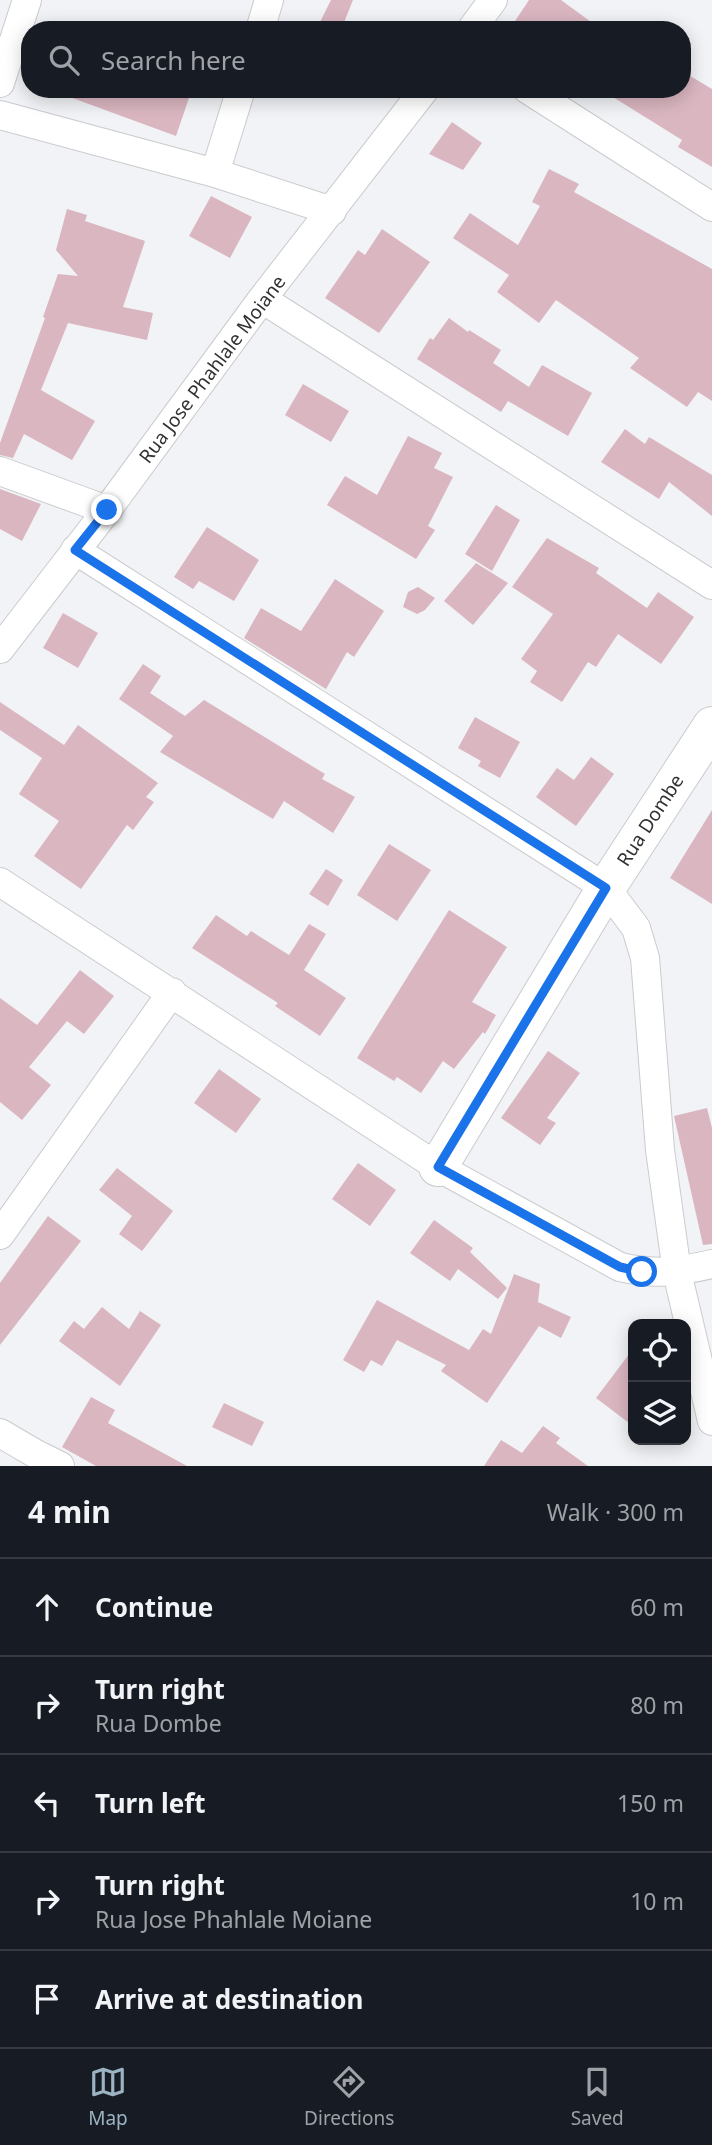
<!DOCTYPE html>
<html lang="en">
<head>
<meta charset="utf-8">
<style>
	:root { --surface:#171b24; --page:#20242c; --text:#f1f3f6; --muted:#9ea1a6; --line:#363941; --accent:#9bb3c2 }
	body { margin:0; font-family:"Noto Sans",sans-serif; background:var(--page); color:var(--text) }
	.controls { position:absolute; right:21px; bottom:21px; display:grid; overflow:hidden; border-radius:14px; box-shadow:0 4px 18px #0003 }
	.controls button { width:63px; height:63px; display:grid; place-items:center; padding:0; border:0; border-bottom:2px solid var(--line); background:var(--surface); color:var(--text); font:35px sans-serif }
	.stop { position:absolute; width:21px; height:21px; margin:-16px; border:5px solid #1a73e8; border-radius:50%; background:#fff }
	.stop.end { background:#1a73e8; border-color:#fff; box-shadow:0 2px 7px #0008 }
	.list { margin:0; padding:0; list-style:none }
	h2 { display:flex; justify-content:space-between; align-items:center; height:91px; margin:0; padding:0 28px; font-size:30px }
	h2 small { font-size:23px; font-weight:400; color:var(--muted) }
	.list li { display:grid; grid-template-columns:46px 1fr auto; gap:21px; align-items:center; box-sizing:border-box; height:98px; padding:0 28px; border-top:2px solid var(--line) }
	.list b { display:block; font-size:26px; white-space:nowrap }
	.list p { margin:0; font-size:23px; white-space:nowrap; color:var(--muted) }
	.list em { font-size:23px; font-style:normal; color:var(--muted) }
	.icon { flex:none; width:38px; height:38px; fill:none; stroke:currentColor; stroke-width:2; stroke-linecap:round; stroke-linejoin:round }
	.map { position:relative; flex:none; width:712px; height:1466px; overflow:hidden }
	.search { position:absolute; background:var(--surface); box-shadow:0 4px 18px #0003; left:21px; right:21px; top:21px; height:77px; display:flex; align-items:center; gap:18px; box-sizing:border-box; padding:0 24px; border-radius:28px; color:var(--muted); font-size:26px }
	.sheet { height:581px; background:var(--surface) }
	nav { display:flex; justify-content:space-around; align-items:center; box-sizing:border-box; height:98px; border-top:2px solid var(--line); background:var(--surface); font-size:19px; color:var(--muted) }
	nav a { display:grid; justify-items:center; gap:4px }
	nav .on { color:var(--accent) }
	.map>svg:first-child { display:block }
	.building { fill:#dab6c1 }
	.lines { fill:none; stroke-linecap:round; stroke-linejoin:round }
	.street-casing { stroke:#cacbce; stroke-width:30 }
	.secondary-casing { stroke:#cacbce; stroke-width:40 }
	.street { stroke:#fff; stroke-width:28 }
	.secondary { stroke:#fff; stroke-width:38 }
	.route { stroke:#1a73e8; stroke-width:9 }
	.labels { text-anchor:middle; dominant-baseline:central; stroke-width:6; stroke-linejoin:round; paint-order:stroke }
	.street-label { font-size:19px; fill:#323233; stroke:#fff }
</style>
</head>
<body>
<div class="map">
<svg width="712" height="1466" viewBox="0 0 712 1466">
	<rect width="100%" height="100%" fill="#f2f3f6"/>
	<path class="building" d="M331,0h22l-12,30h-25z
		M529,0h32l41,30h-93z
		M682,71l30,18v78l-34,-20 4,-7 -82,-51h82z
		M57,89h135l-16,47 -120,-44z
		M452,122l30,21 -19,27 -34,-16z
		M549,169l30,15 -5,8 138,77v132l-14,-9 -11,15 -57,-39 9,-10 -83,-58 -17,23 -42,-31 12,-17 -56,-37 17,-25 48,32 22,-39 -8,-4z
		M211,196l41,21 -22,41 -41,-22z
		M67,209l20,6 -2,6 60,20 -22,66 30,6 -6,27 -79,-17 -27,67 54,31 -23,39 -48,-26 -11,24 -13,-3v-12l45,-125 -2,-1 15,-43 20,2 -22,-26z
		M382,229l48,33 -51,71 -54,-35 33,-48 7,5z
		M449,318l19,14 1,-2 32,20 -8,13 36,24 13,-22 50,28 -24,43 -60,-35 -7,11 -84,-53 13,-21 3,2z
		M303,384l46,27 -18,31 -46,-27z
		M625,429l20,15 4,-7 63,38v41l-43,-34 -10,17 -58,-37z
		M408,436l34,17 -8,15 19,9 -25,49 7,4 -19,29 -89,-54 18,-29 32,19z
		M0,489l41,15 -19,37 -22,-12z
		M496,505l24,15 -28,51 -27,-17z
		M207,527l52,33 -25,41 -35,-20 -6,8 -19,-12z
		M547,538l52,30 -3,5 51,35 11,-16 36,25 -33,47 -43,-30 -22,33 -8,-5 -26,40 -32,-20 7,-11 -16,-12 32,-45 -41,-27z
		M476,563l32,20 -35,42 -29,-24z
		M335,579l49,32 -30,46 -7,-5 -21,37 -82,-51 17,-30 40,23z
		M418,587l17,11 -10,12 -8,4 -14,-7 5,-15z
		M63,613l35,20 -20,35 -35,-20z
		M143,664l18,12 -11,17 35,23 19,-16 121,74 -3,5 33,18 -22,36 -49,-32 -11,18 -113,-67 13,-16 -54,-37z
		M0,702l64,43 14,-20 80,58 -12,14 8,5 -21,28 -6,-5 -46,64 -47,-33 25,-35 -40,-27 23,-36 -42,-28z
		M475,717l45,25 -20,36 -22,-12 3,-5 -23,-13z
		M591,757l23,17 -38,52 -40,-29 21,-29 17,12z
		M712,810v94l-42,-26z
		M389,844l42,26 -34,51 -40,-26z
		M326,869l17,11 -15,26 -19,-12z
		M449,910l58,37 -35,55 24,13 -11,19 -2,-2 -29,37 -11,-8 -22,32 -24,-16 -3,4 -37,-23z
		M216,915l31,21 4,-5 38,24 20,-31 17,10 -22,36 42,28 -26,38 -45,-30 3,-3 -86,-55z
		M80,970l34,26 -30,38 -17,-13 -38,46 22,18 -29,35 -22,-18v-104l37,27z
		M548,1051l32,22 -33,45 9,5 -16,22 -39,-27z
		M219,1069l42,30 -25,34 -42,-30z
		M707,1108l5,20v116l-9,1 -29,-129z
		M358,1163l38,27 -26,36 -38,-27z
		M117,1168l56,43 -31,40 -23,-17 13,-18 -33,-26z
		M48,1216l33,25 -81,104v-62z
		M434,1220l39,28 -3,4 37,36 -9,11 -40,-30 -8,12 -40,-28z
		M514,1274l26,10 -2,18 33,15 -10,21 -22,-12 -52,77 -46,-32 5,-6 -49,-25 -15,26 -11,-6 -7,12 -21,-12 34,-60 92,50 14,-21 8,5z
		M102,1307l27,22 11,-18 21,14 -41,61 -61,-45 15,-20 10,8z
		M633,1349v77l-37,-28z
		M91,1397l24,13 -7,13 79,43h-91l-34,-19z
		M224,1403l40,19 -12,24 -40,-19z
		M543,1426l17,12 -4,5 32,23h-104l17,-26 21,13z"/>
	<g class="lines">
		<g class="street-casing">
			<path id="street" d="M260,30l9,-30
				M471,30l22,-30
				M0,83l27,-83
				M527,89l185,118
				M0,115l215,58 117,38
				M215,173l26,-84
				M262,299l450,286
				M0,471l107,39
				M75,550l531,338 30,40 9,30 15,192 17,122 35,149
				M0,649l107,-139 155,-211 163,-210
				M0,882l438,285 182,100c36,8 57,5 92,-3
				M0,1235l172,-243
				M0,1433l36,21 24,12"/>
		</g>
		<g class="secondary-casing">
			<path id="secondary" d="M438,1167l168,-279 106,-162"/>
		</g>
		<use href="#street" class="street"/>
		<use href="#secondary" class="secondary"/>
	</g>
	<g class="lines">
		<path class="route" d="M107,510l-32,40 531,338 -168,279 182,100 22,5"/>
	</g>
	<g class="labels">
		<g class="street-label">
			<text transform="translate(212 369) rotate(-53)">Rua Jose Phahlale Moiane</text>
			<text transform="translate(650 820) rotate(-57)">Rua Dombe</text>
		</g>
	</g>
</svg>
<div class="controls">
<button><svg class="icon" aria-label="locate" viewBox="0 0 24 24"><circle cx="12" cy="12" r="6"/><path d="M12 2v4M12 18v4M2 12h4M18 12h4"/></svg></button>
<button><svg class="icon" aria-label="layers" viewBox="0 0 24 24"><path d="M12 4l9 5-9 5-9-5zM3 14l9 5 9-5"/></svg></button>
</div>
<div class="stop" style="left:642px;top:1272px"></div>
<div class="stop end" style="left:107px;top:510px"></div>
<div class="search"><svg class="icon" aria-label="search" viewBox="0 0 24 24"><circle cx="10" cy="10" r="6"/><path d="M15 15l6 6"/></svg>Search here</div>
</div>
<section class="sheet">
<h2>4 min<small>Walk · 300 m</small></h2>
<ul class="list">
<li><svg class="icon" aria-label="ahead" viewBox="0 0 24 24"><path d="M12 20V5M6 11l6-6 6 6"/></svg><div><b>Continue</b></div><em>60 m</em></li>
<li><svg class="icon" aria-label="right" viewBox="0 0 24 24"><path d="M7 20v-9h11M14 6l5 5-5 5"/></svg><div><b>Turn right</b><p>Rua Dombe</p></div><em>80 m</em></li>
<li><svg class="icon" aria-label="left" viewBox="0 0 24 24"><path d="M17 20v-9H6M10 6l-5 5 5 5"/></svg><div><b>Turn left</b></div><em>150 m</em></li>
<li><svg class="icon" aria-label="right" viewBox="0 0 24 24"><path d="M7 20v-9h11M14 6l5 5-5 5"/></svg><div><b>Turn right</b><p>Rua Jose Phahlale Moiane</p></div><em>10 m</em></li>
<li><svg class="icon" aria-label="arrive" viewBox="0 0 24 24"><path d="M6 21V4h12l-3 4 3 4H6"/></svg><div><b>Arrive at destination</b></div></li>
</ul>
</section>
<nav>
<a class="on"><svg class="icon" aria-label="map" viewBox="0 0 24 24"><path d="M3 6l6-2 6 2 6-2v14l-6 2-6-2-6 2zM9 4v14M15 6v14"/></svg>Map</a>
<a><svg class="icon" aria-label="directions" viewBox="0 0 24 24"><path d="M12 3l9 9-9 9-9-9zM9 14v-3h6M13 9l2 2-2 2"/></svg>Directions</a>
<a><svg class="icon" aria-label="saved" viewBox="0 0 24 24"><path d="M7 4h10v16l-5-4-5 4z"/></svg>Saved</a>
</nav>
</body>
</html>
